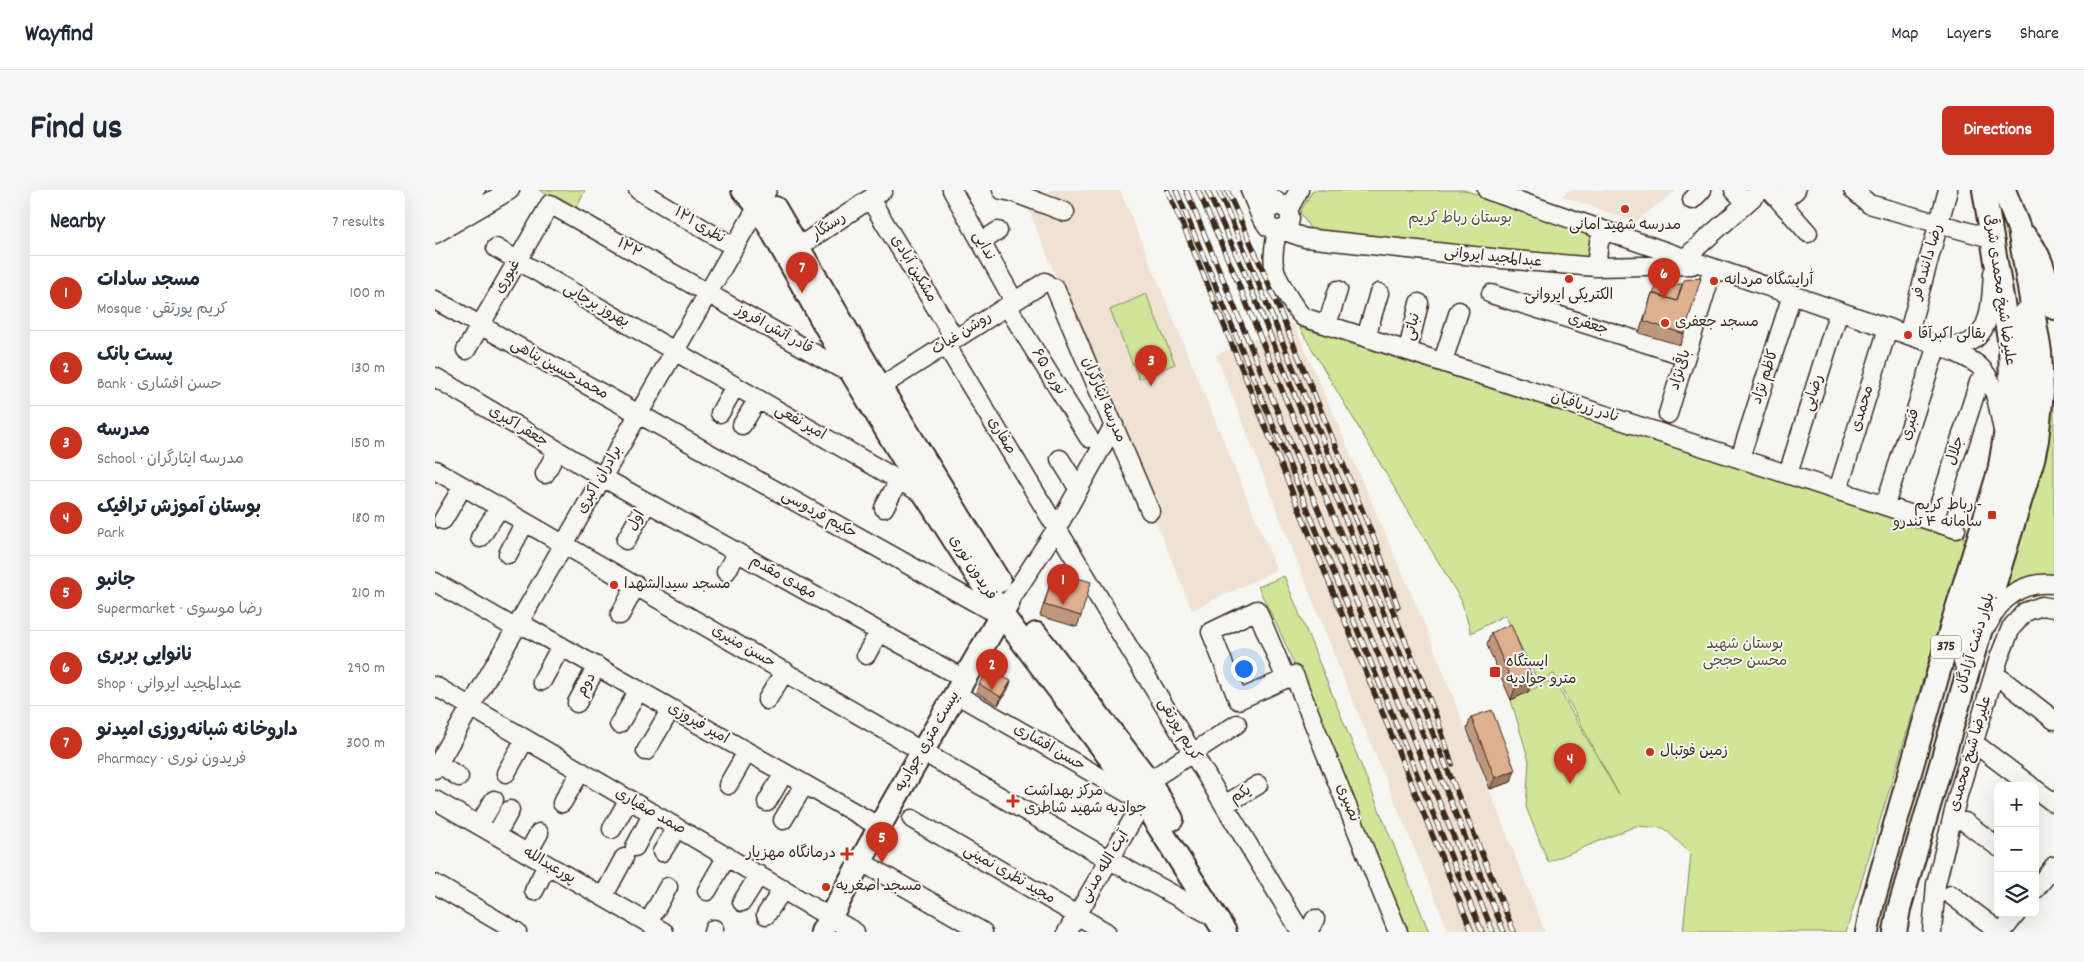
<!DOCTYPE html>
<html lang="en">
<head>
<meta charset="utf-8">
<style>
	:root { --surface:#fff; --page:#f6f6f7; --text:#1f2937; --muted:#747a83; --line:#e0e1e3; --accent:#c8321e }
	body { margin:0; font-family:Dekko,"Playpen Sans Arabic",sans-serif; background:var(--page); color:var(--text) }
	.controls { position:absolute; right:15px; bottom:15px; display:grid; overflow:hidden; border-radius:8px; box-shadow:0 5px 20px #0002 }
	.controls button { width:45px; height:45px; display:grid; place-items:center; padding:0; border:0; border-bottom:1px solid var(--line); background:var(--surface); color:var(--text); font:25px sans-serif }
	.you { position:absolute; left:808px; top:478px; width:18px; height:18px; margin:-12px; border:4px solid #fff; border-radius:50%; background:#1a73e8; box-shadow:0 0 0 8px #1a73e833 }
	.badge { display:grid; place-items:center; width:32px; height:32px; border-radius:50%; background:var(--accent); color:#fff; font-size:16px; font-weight:700 }
	.pin { position:absolute; translate:-50% -41px; filter:drop-shadow(0 1px 2px #0008) }
	.pin::after { content:''; position:absolute; top:26px; width:18px; height:15px; background:inherit; clip-path:polygon(0 0,100% 0,50% 100%) }
	.list { margin:0; padding:0; list-style:none }
	h2 { display:flex; justify-content:space-between; align-items:center; height:65px; margin:0; padding:0 20px; font-size:21px }
	h2 small { font-size:16px; font-weight:400; color:var(--muted) }
	.list li { display:grid; grid-template-columns:32px 1fr auto; gap:15px; align-items:center; box-sizing:border-box; height:75px; padding:0 20px; border-top:1px solid var(--line) }
	.list b { display:block; font-size:19px; white-space:nowrap }
	.list p { margin:0; font-size:16px; white-space:nowrap; color:var(--muted) }
	.list em { font-size:16px; font-style:normal; color:var(--muted) }
	.icon { flex:none; width:28px; height:28px; fill:none; stroke:currentColor; stroke-width:2; stroke-linecap:round; stroke-linejoin:round }
	.map { position:relative; flex:none; width:1619px; height:742px; overflow:hidden; border-radius:8px }
	header { display:flex; align-items:center; gap:30px; box-sizing:border-box; height:70px; padding:0 25px; background:var(--surface); border-bottom:1px solid var(--line) }
	header strong { font-size:24px }
	nav { display:flex; gap:28px; margin-inline-start:auto; font-size:18px }
	.intro { display:flex; align-items:center; justify-content:space-between; box-sizing:border-box; height:120px; padding:0 30px }
	h1 { margin:0; font-size:35px }
	.button { padding:12px 22px; border-radius:8px; background:var(--accent); color:#fff; font-size:18px; font-weight:700 }
	main { display:flex; gap:30px; padding:0 30px }
	aside { flex:1; background:var(--surface); border-radius:8px; box-shadow:0 5px 20px #0002 }
	.map>svg:first-child { display:block }
	.built { fill:#efe1d4 }
	.green { fill:#d1e599; stroke:#86885c }
	.lines { fill:none; stroke-linecap:round; stroke-linejoin:round }
	.minor-casing { stroke:#3b2a1e; stroke-width:21 }
	.major-casing { stroke:#3b2a1e; stroke-width:26 }
	.highway-casing { stroke:#3b2a1e; stroke-width:30 }
	.minor { stroke:#f6f6f2; stroke-width:18 }
	.major { stroke:#f6f6f2; stroke-width:22 }
	.highway { stroke:#f6f6f2; stroke-width:26 }
	.rail-casing { stroke:#3b2a1e; stroke-width:5.5 }
	.rail { stroke:#f6f6f2; stroke-width:4; stroke-dasharray:11; stroke-linecap:butt }
	.wall { fill:#bf977b; stroke:#3b2a1e }
	.shaded-wall { fill:#9b7b64; stroke:#3b2a1e }
	.building { fill:#deb08f; stroke:#3b2a1e }
	.poi-dot { fill:#c8321e; stroke:#f6f6f2; stroke-width:2 }
	.labels { text-anchor:middle; dominant-baseline:central; stroke-width:4; stroke-linejoin:round; paint-order:stroke }
	.shield { fill:#f6f6f2; stroke:#73675e; stroke-width:1 }
	.shield-label { font-size:14px; font-weight:bold; fill:#3b2a1e }
	.park-label { font-size:15px; fill:#594f37; stroke:#f6f6f2 }
	.street-label { font-size:15px; fill:#3b2a1e; stroke:#f6f6f2 }
	.poi-label { font-size:15px; fill:#3b2a1e; stroke:#f6f6f2; text-anchor:start }
</style>
</head>
<body>
<header>
<strong>Wayfind</strong>
<nav><a>Map</a><a>Layers</a><a>Share</a></nav>
</header>
<div class="intro"><h1>Find us</h1><a class="button">Directions</a></div>
<main>
<aside>
<h2>Nearby<small>7 results</small></h2>
<ul class="list">
<li><span class="badge">1</span><div><b>مسجد سادات</b><p>Mosque · کریم پورتقی</p></div><em>100 m</em></li>
<li><span class="badge">2</span><div><b>پست بانک</b><p>Bank · حسن افشاری</p></div><em>130 m</em></li>
<li><span class="badge">3</span><div><b>مدرسه</b><p>School · مدرسه ایثارگران</p></div><em>150 m</em></li>
<li><span class="badge">4</span><div><b>بوستان آموزش ترافیک</b><p>Park</p></div><em>180 m</em></li>
<li><span class="badge">5</span><div><b>جانبو</b><p>Supermarket · رضا موسوی</p></div><em>210 m</em></li>
<li><span class="badge">6</span><div><b>نانوایی بربری</b><p>Shop · عبدالمجید ایروانی</p></div><em>290 m</em></li>
<li><span class="badge">7</span><div><b>داروخانه شبانه‌روزی امیدنو</b><p>Pharmacy · فریدون نوری</p></div><em>300 m</em></li>
</ul>
</aside>
<div class="map">
<svg width="1619" height="742" viewBox="0 0 1619 742">
	<rect width="100%" height="100%" fill="#f6f6f2"/>
	<filter id="ink" filterUnits="userSpaceOnUse"><feTurbulence type="fractalNoise" baseFrequency=".02" numOctaves="2"/><feDisplacementMap in="SourceGraphic" scale="10" xChannelSelector="R" yChannelSelector="G"/><feConvolveMatrix kernelMatrix="1 2 1 2 8 2 1 2 1" color-interpolation-filters="sRGB"/></filter>
	<g filter="url(#ink)">
		<path class="built" d="M617,0h68l157,380 -85,40 -167,-409z
			M1134,0h108l-42,32 -73,-26z
			M859,134l130,299 121,309h-96l-113,-272 -120,-305z"/>
		<path class="green" d="M104,0h46l-11,22z
			M878,0h151l131,45 -8,23 -273,-23 -14,-23z
			M711,104l29,70 -36,15 -29,-69z
			M864,137l667,211 -120,394h-163l8,-78 -27,-26 -28,-2 -88,36 -22,-55 3,-46 -18,-61 42,-21 66,116 -65,-121 -16,7 -33,-66 -34,18 -10,-33z
			M1611,188l8,5v195l-35,5 -19,8z
			M849,386l145,356h-20l-128,-298 -23,-47z"/>
		<g class="lines">
			<g class="minor-casing">
				<path id="minor" d="M203,0l96,57
					M517,0l62,111
					M567,0l10,2 53,20
					M815,0l11,27 7,10
					M828,0l19,16
					M1052,0l456,157c11,5 25,10 35,18 18,15 20,44 25,65
					M1299,0l12,13
					M1335,0l38,43
					M1418,0l16,14 114,32
					M435,9l85,140
					M1257,10l10,-10
					M1346,12l15,-12
					M831 28a12 12 0 1 1 24 0a12 12 0 1 1-24 0Z
					M853,20l11,-20
					M0,24l41,-24
					M847,40l23,8 197,21 94,8 96,-2
					M842,41c-2,11 -5,24 -3,35 3,14 19,41 29,51l653,212
					M0,44l75,-44
					M546,52l17,-11
					M365,56l83,-56
					M61,58l430,248
					M1250,68l76,-68
					M1161,77l3,-25 6,-11
					M620,98l95,223
					M1056,104l195,62
					M0,110l565,316
					M572,116l82,132
					M892,135l11,-35
					M1473,145l40,-145
					M931,147l13,-44
					M511,155l355,587
					M1508,157c8,-1 20,-1 27,-5 23,-12 21,-47 23,-69
					M31,160l84,-146 290,164
					M973,160l11,-47
					M1008,171l16,-50
					M0,187l167,100 362,202
					M445,197l165,-105
					M285,223l15,-27
					M1233,224l45,-146
					M307,235l16,-26
					M1305,268l52,-163
					M625,269l18,29
					M0,280l675,390 106,58
					M110,284l12,-23
					M1353,284l51,-163
					M1403,300l50,-162
					M1450,315l52,-160
					M449,318l15,-28
					M8,330l20,-34
					M1499,331l45,-139
					M45,348l20,-31
					M191,350l21,-37
					M73,364l17,-32
					M291,382l11,-19
					M0,392l80,46 12,-1 353,200
					M575,410l47,-72 57,-103
					M185,425l16,-30
					M1553,434c12,-27 36,-43 66,-40
					M431,465l13,-23
					M1560,484l59,46
					M1532,485l-8,-29 56,-178c8,-33 16,-69 14,-103 -1,-17 -4,-35 -6,-53
					M851,489l-29,-69 -46,22 27,68 56,-25 104,257
					M107,491l19,-35
					M0,496l420,246
					M521,504l187,108 -76,130
					M332,510l18,-29
					M142,513l20,-37
					M184,534l20,-34
					M1539,553l57,43
					M211,561l25,-42
					M3,573l21,14
					M0,579l332,-579
					M71,583l19,-34
					M714,591l88,-57
					M293,595l19,-33
					M1600,599l19,14
					M0,610l229,132
					M332,612l17,-29
					M127,613l19,-32
					M789,615l34,-20
					M477,629l194,113
					M348,630l21,-35
					M1530,632l33,25
					M44,635l15,-25
					M177,639l17,-30
					M61,645l14,-25
					M200,657l18,-34
					M227,662l15,-24
					M93,663l11,-20
					M425,671l123,71
					M0,694l82,48
					M1600,700l19,-24
					M99,701l13,-26
					M272,701l20,-35
					M1516,705l49,37
					M168,707l21,-39
					M307,712l17,-27
					M331,725l17,-26
					M213,733l20,-36
					M278,742l1,-3
					M873,742l7,-13
					M1497,742l4,-48 22,-89 41,-137 12,-30 14,-16 17,-6 12,2
					M1567,742l15,-19"/>
			</g>
			<g class="major-casing">
				<path id="major" d="M308,0l15,16 94,167 74,123 75,117 142,189 82,130
					M340,18l105,179 119,194
					M1590,46c18,20 22,47 29,72
					M601,444l113,147 23,38
					M387,742l69,-126 117,-203
					M1432,742l6,-30 81,-284 45,-146 6,-36 6,-47 -1,-44 -26,-155
					M1460,742l4,-23 70,-241 64,-209 4,-19 5,-48 -2,-40 -21,-123 -15,-39"/>
			</g>
			<g class="highway-casing">
				<path id="highway" d="M0,8l14,-8"/>
			</g>
			<use href="#minor" class="minor"/>
			<use href="#major" class="major"/>
			<use href="#highway" class="highway"/>
			<g class="rail-casing">
				<path id="rail" d="M732,0l21,47 284,695
					M741,0l306,742
					M751,0l307,742
					M763,0l38,88 268,654
					M772,0l36,79 271,663
					M783,0l32,73 187,455 15,46
					M792,0l34,76 116,280 21,61"/>
			</g>
			<use href="#rail" class="rail"/>
		</g>
		<path class="wall" d="M1217,103l32,41 -4,11 -41,-12z
			M619,381l27,45 -4,11 -37,-11z
			M1056,443l42,47 -5,12 -17,8 -24,-55z
			M576,491l-3,8 -10,16 -22,-13 3,-8z
			M1036,527l40,65 -21,7 -23,-60z"/>
		<path class="shaded-wall" d="M1098,490l-5,12 -17,8 4,-12z
			M576,491l-3,8 -10,16 3,-8z
			M1080,580l-4,12 -21,7 5,-11z"/>
		<path class="building" d="M1266,88l-17,56 -40,-13 8,-28 25,8 7,-21z
			M1247,94l-5,17 -24,-8 4,-7z
			M619,381l37,11 -10,34 -37,-11z
			M1076,434l22,56 -18,8 -24,-55z
			M553,478l23,13 -10,16 -22,-13z
			M1057,520l23,60 -20,8 -24,-61z"/>
	</g>
	<g class="poi-dot">
		<circle cx="1190" cy="19" r="5"/>
		<circle cx="1134" cy="89" r="5"/>
		<circle cx="1279" cy="91" r="5"/>
		<circle cx="1230" cy="133" r="5"/>
		<circle cx="1473" cy="145" r="5"/>
		<rect x="1552" y="320" width="10" height="10" rx="2.5"/>
		<circle cx="179" cy="395" r="5"/>
		<rect x="1054" y="476" width="12" height="12" rx="2.5"/>
		<circle cx="1215" cy="562" r="5"/>
		<path d="M575.5 603.5h5v5h5v5h-5v5h-5v-5h-5v-5h5z"/>
		<path d="M409.5 656.5h5v5h5v5h-5v5h-5v-5h-5v-5h5z"/>
		<circle cx="391" cy="697" r="5"/>
	</g>
	<g class="labels">
		<rect class="shield" x="1496" y="445.5" width="30" height="23" rx="4"/>
		<g class="shield-label">
			<text x="1511" y="457">375</text>
		</g>
		<g class="park-label">
			<text x="1025" y="29">بوستان رباط کریم</text>
			<text x="1310" y="455">بوستان شهید<tspan x="1310" dy="17">محسن حججی</tspan></text>
		</g>
		<g class="street-label">
			<text transform="translate(264 36) rotate(31)">نظری ۱۲۱</text>
			<text transform="translate(394 37) rotate(-34)">رستگار</text>
			<text transform="translate(548 56) rotate(61)">ندایی</text>
			<text transform="translate(194 59) rotate(29)">۱۲۲</text>
			<text transform="translate(1058 68) rotate(6)">عبدالمجید ایروانی</text>
			<text transform="translate(1493 72) rotate(-74)">رضا داننده‌ فر</text>
			<text transform="translate(478 79) rotate(59)">مشکین آبادی</text>
			<text transform="translate(73 87) rotate(-60)">غیوری</text>
			<text transform="translate(1564 100) rotate(82)">علیرضا شیخ محمدی شرقی</text>
			<text transform="translate(161 116) rotate(30)">بهروز برجایی</text>
			<text transform="translate(1153 135) rotate(18)">جعفری</text>
			<text transform="translate(978 137) rotate(-76)">نباتی</text>
			<text transform="translate(339 140) rotate(29)">قادر آتش افروز</text>
			<text transform="translate(527 144) rotate(-32)">روشن غیاث</text>
			<text transform="translate(124 180) rotate(29)">محمدحسین پناهی</text>
			<text transform="translate(1246 180) rotate(-73)">باقی‌نژاد</text>
			<text transform="translate(613 182) rotate(58)">نوری ۶۵</text>
			<text transform="translate(1331 187) rotate(-72)">کاظم نژاد</text>
			<text transform="translate(1379 203) rotate(-73)">رضایی</text>
			<text transform="translate(668 210) rotate(67)">مدرسه ایثارگران</text>
			<text transform="translate(1150 218) rotate(18)">نادر زربافیان</text>
			<text transform="translate(1428 219) rotate(-73)">محمدی</text>
			<text transform="translate(365 233) rotate(30)">امیر نفعی</text>
			<text transform="translate(1476 235) rotate(-72)">قنبری</text>
			<text transform="translate(83 237) rotate(31)">جعفر اکبری</text>
			<text transform="translate(566 246) rotate(59)">صفاری</text>
			<text transform="translate(1521 261) rotate(-72)">جلال</text>
			<text transform="translate(165 290) rotate(-60)">برادران اکبری</text>
			<text transform="translate(384 325) rotate(29)">حکیم فردوسی</text>
			<text transform="translate(202 331) rotate(-61)">اول</text>
			<text transform="translate(537 378) rotate(57)">فریدون نوری</text>
			<text transform="translate(348 388) rotate(29)">مهدی مقدم</text>
			<text transform="translate(1541 453) rotate(-73)">بلوار دشت آزادگان</text>
			<text transform="translate(308 457) rotate(30)">حسن منیری</text>
			<text transform="translate(152 495) rotate(-61)">دوم</text>
			<text transform="translate(263 534) rotate(30)">امیر فیروزی</text>
			<text transform="translate(744 540) rotate(59)">کریم پورتقی</text>
			<text transform="translate(493 552) rotate(-60)">بیست متری جوادیه</text>
			<text transform="translate(614 558) rotate(30)">حسن افشاری</text>
			<text transform="translate(1536 564) rotate(-74)">علیرضا شیخ محمدی</text>
			<text transform="translate(806 605) rotate(-31)">یکم</text>
			<text transform="translate(912 613) rotate(68)">نصیری</text>
			<text transform="translate(215 622) rotate(30)">صمد صفیاری</text>
			<text transform="translate(114 676) rotate(30)">پورعبدالله</text>
			<text transform="translate(670 677) rotate(-59)">آیت‌ الله مدنی</text>
			<text transform="translate(574 685) rotate(30)">مجید نظری نمینی</text>
		</g>
		<g class="poi-label">
			<text x="1190" y="36" text-anchor="middle">مدرسه شهید امانی</text>
			<text x="1289" y="91">آٰرایشگاه مردانه</text>
			<text x="1134" y="106" text-anchor="middle">الکتریکی ایروانی</text>
			<text x="1240" y="133">مسجد جعفری</text>
			<text x="1483" y="145">بقالی اکبرآقا</text>
			<text x="1547" y="316" text-anchor="end">رباط کریم -<tspan x="1547" dy="17">سامانه ۴ تندرو</tspan></text>
			<text x="189" y="395">مسجد سیدالشهدا</text>
			<text x="1071" y="473">ایستگاه<tspan x="1071" dy="17">مترو جوادیه</tspan></text>
			<text x="1225" y="562">زمین فوتبال</text>
			<text x="589" y="602">مرکز بهداشت<tspan x="589" dy="17">جوادیه شهید شاطری</tspan></text>
			<text x="401" y="664" text-anchor="end">درمانگاه مهزیار</text>
			<text x="401" y="697">مسجد اصغریه</text>
		</g>
	</g>
</svg>
<div class="controls">
<button>+</button>
<button>−</button>
<button><svg class="icon" aria-label="layers" viewBox="0 0 24 24"><path d="M12 4l9 5-9 5-9-5zM3 14l9 5 9-5"/></svg></button>
</div>
<div class="you"></div>
<div class="pin badge" style="left:628px;top:415px">1</div>
<div class="pin badge" style="left:557px;top:500px">2</div>
<div class="pin badge" style="left:716px;top:196px">3</div>
<div class="pin badge" style="left:1135px;top:594px">4</div>
<div class="pin badge" style="left:447px;top:673px">5</div>
<div class="pin badge" style="left:1229px;top:109px">6</div>
<div class="pin badge" style="left:367px;top:103px">7</div>
</div>
</main>
</body>
</html>
